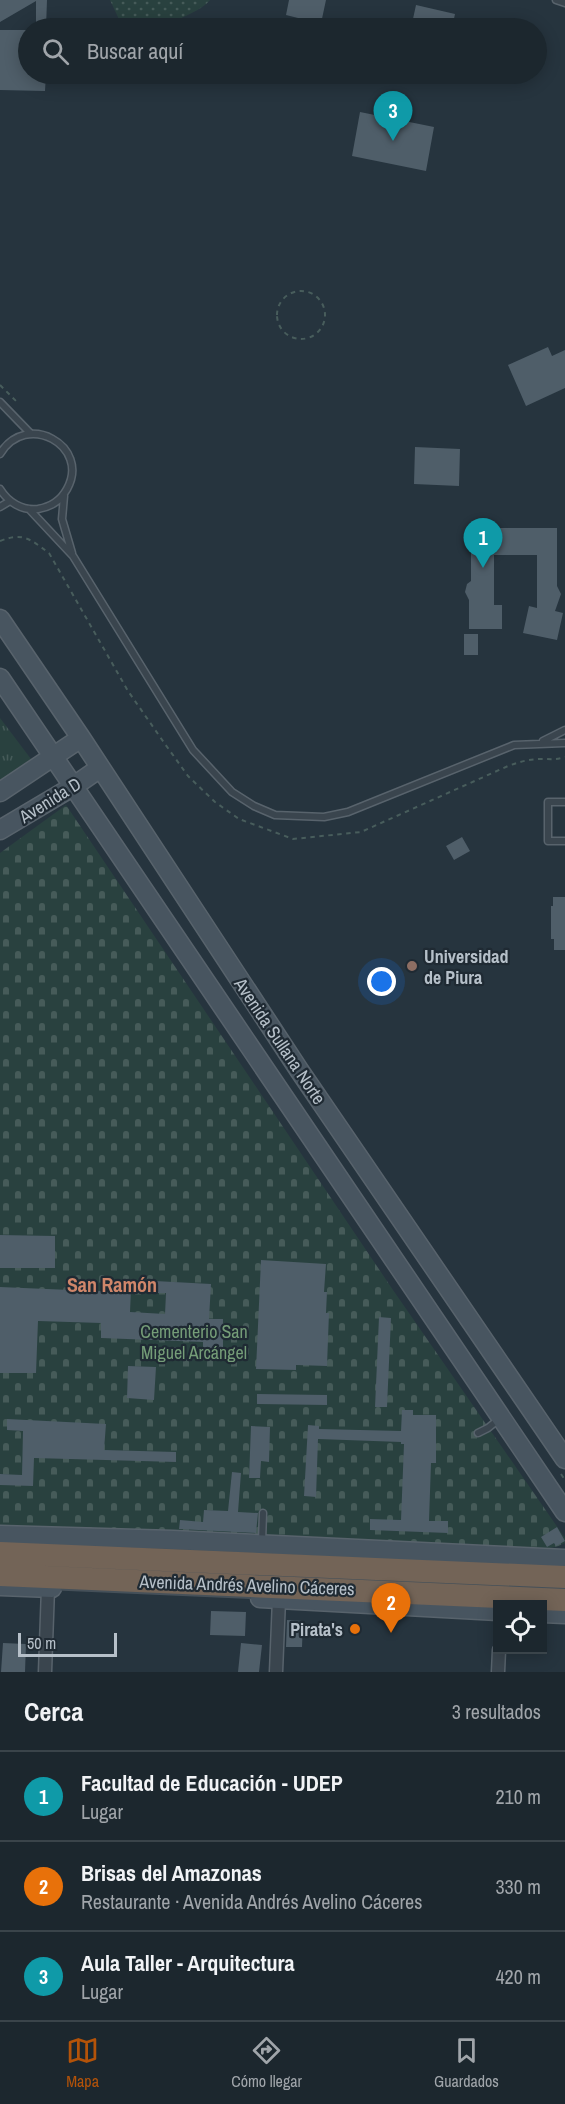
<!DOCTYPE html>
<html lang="es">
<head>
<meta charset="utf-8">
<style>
	:root { --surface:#1c272e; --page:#29333a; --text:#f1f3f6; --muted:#a0a5aa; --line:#3a444a; --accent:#b45309 }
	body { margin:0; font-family:"Archivo Narrow",sans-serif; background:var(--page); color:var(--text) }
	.controls { position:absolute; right:18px; bottom:18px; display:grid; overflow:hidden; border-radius:0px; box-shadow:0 3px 15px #0003 }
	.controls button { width:54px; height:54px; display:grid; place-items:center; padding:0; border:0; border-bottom:2px solid var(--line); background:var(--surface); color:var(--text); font:30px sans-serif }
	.scale { position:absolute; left:18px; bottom:15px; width:99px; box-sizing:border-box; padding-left:6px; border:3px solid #b6c0c9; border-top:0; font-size:16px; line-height:21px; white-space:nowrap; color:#b6c0c9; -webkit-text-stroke:4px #1f2a33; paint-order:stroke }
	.you { position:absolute; left:382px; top:982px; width:21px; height:21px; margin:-15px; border:4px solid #fff; border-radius:50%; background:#1a73e8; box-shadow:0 0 0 9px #1a73e833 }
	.badge { display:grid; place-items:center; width:39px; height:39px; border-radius:50%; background:var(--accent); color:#fff; font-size:20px; font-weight:700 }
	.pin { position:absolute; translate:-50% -50px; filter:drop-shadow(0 2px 3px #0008) }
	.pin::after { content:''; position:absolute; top:32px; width:21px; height:18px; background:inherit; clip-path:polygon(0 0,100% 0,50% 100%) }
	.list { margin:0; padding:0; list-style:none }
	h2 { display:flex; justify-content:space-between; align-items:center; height:78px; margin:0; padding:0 24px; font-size:26px }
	h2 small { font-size:20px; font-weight:400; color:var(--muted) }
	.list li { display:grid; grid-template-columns:39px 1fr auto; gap:18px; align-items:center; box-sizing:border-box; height:90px; padding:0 24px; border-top:2px solid var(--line) }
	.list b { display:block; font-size:22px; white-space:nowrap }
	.list p { margin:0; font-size:20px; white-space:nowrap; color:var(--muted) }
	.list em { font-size:20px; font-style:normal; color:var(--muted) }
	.icon { flex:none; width:33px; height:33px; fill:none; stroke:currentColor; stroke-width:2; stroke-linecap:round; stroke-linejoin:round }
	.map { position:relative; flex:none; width:565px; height:1672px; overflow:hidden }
	.search { position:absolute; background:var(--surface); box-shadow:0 3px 15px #0003; left:18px; right:18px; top:18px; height:66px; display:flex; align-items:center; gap:15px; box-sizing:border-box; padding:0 21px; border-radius:33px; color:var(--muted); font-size:22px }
	.sheet { height:348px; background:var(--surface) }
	nav { display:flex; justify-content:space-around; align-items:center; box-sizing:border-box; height:84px; border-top:2px solid var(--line); background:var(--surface); font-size:16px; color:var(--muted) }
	nav a { display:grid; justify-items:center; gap:3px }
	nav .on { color:var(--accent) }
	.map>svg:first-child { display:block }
	.grass { fill:url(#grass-dots) }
	.cemetery { fill:url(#cemetery-stones) }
	.park { fill:url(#park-tufts) }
	.building { fill:#4f5e69 }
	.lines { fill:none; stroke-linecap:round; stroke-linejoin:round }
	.lane-casing { stroke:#58636c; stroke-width:9 }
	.street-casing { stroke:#58636c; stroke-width:15 }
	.secondary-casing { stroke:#58636c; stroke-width:21 }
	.highway-casing { stroke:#455059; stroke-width:26 }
	.path { stroke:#485d5c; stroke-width:2; stroke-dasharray:4.5 4.5; stroke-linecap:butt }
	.lane { stroke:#3a454e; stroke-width:6 }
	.street { stroke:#3a454e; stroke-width:12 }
	.secondary { stroke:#485560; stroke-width:18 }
	.highway { stroke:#736457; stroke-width:22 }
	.education-dot { fill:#8d6e63; stroke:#1f2a33; stroke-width:2 }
	.food-dot { fill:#e8710a; stroke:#1f2a33; stroke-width:2 }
	.labels { text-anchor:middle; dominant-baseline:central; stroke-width:4.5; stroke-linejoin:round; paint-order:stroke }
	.street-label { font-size:18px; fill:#b6c0c9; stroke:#1f2a33 }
	.poi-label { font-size:18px; font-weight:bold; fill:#b6c0c9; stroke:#1f2a33; text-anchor:start }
	.park-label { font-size:18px; fill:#759d78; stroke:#1f2a33 }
	.neighbourhood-label { font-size:20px; font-weight:bold; fill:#d0866a; stroke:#1f2a33 }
</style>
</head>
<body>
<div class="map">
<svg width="565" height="1672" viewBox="0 0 565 1672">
	<defs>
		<pattern id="grass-dots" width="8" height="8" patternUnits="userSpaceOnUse" patternTransform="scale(1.5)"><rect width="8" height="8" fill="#29413f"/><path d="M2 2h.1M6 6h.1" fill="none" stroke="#465b59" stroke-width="1.8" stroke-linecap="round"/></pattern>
		<pattern id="cemetery-stones" width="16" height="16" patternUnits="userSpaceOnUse" patternTransform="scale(1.5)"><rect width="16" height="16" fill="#29413f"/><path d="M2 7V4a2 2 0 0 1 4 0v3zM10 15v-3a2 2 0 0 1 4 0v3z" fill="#465b59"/></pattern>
		<pattern id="park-tufts" width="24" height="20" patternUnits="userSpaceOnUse" patternTransform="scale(1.5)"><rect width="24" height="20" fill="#29413f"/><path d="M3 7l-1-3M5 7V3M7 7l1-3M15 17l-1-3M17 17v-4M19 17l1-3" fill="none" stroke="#465b59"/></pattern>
	</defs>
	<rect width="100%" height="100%" fill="#26343e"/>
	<path class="grass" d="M110,0h100c-12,14 -31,16 -44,28h-43z"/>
	<path class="cemetery" d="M66,805l327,485 172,248v5l-9,4 -14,2 -542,-24v-672z"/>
	<path class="park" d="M0,718l31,41 -31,21z"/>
	<path class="building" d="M0,0h47l-1,28h-10v-27l-36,21z
		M289,0h37l-6,28h-16l2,-8 -20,-5z
		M416,5l39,9 -3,14h-41z
		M0,30h28v44h18l-1,17 -45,-1z
		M360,112l74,15 -8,44 -74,-15z
		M548,347l4,9 13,-6v38l-39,18 -18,-41z
		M415,447l45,2 -1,37 -45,-2z
		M471,528h86v58l4,8 -6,17 8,2 -6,27 -34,-7 6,-27 8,2v-53h-43v50h8v24h-33v-29l-4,-8 2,-8 4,-3z
		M464,634h14v21h-14z
		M462,837l8,14 -16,9 -8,-14z
		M553,897h12v53h-11v-11h-3v-33h2z
		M0,1235l55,1v32h-55z
		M261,1260l65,4 -2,28h3l-1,21h3l-2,53 -31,-1v5l-40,-1z
		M155,1281l56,3 -2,35h14v34h-20v-11l-102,-4v-15l-63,-2 -2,52h-36v-86l94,4 37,-1 -1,22 35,2 1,-21h-12z
		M379,1317l12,1 -4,89h-12z
		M128,1366l28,1 -2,33 -27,-2z
		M257,1394l70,1v10l-70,-1z
		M402,1410h11v5h23v48h-5l-2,58h19v12l-78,-3v-11l31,1 3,-76h-3v-2l-83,-3 -2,58 -12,-1 4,-71 11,1v3l82,2z
		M7,1419l99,5 -2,26 72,2v10l-142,-4 -1,28 -33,-1v-11l22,1 1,-44 -16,-1z
		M251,1426l19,1 -1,35 -8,-1 -1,17h-11z
		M232,1472l9,1 -3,39 20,1 -2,20 -77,-4 1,-9 23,2 1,-12 24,1z
		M557,1527l8,14 -9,5 -2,-3 -7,4 -6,-10z
		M211,1611l35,1 -1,24 -35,-1z
		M287,1620l16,1 -1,26h-16z
		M3,1643l23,1 -1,28h-24z
		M241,1643l21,2 -3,27h-21z"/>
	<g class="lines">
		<g class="lane-casing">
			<path id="lane" d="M556,0l9,3
				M0,402l30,31
				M0,454c26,-44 91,-8 67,35 -6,11 -16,18 -29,20 -16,2 -30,-7 -38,-20
				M64,496l-2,23 10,34
				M0,507l10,-6
				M29,509l44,47 120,194 39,42 22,14 21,9 49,2 24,-5 166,-67 50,-2
				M543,741l22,-11
				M565,802h-17v39h17
				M478,1433l10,-5 10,-8
				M262,1542l1,-29"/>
		</g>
		<g class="street-casing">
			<path id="street" d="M45,1672l3,-84
				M276,1672l3,-73
				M498,1672l1,-22"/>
		</g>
		<g class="secondary-casing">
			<path id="secondary" d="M0,619l81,119 218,332 266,389
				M0,678l565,834
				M0,792l81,-54
				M0,830l74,-44 26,-18
				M0,1535l173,5 392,19
				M0,1586l52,2
				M260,1598l238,13
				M542,1613l23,1"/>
		</g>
		<g class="highway-casing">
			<path id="highway" d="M0,1553l565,24
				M0,1575l565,25"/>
		</g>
		<path class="path" d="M277 315a24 24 0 1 1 48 0a24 24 0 1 1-48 0Z
			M0,385l16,16 -3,3
			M0,541c23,-9 30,-2 49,12l79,138 37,53 23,32 27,26 24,17 54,20 68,-7 147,-66c11,-4 21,-7 33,-7 10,0 15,1 24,-2
			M561,1474l4,6"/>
		<use href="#lane" class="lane"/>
		<use href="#street" class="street"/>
		<use href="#secondary" class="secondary"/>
		<use href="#highway" class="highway"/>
	</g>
	<circle class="education-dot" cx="412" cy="966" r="6"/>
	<circle class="food-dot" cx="355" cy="1629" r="6"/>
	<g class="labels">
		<g class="street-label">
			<text transform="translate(50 800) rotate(-32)">Avenida D</text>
			<text transform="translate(280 1041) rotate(56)">Avenida Sullana Norte</text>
			<text transform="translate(247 1585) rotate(2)">Avenida Andrés Avelino Cáceres</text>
		</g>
		<g class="poi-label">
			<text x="424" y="956">Universidad<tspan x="424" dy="21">de Piura</tspan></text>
			<text x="343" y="1629" text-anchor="end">Pirata's</text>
		</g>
		<g class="park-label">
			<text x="194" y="1331">Cementerio San<tspan x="194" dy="21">Miguel Arcángel</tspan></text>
		</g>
		<g class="neighbourhood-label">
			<text x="112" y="1284">San Ramón</text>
		</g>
	</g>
</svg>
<div class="controls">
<button><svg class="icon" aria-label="locate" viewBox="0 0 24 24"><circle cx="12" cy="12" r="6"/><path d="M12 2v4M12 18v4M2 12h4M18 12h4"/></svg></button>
</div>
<div class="scale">50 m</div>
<div class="you"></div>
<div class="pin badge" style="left:483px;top:568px;background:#0f9aa8">1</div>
<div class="pin badge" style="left:391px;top:1633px;background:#e8710a">2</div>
<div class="pin badge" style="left:393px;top:141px;background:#0f9aa8">3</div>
<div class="search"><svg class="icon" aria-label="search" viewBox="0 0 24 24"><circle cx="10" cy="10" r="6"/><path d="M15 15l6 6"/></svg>Buscar aquí</div>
</div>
<section class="sheet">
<h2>Cerca<small>3 resultados</small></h2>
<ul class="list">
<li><span class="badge" style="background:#0f9aa8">1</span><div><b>Facultad de Educación - UDEP</b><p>Lugar</p></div><em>210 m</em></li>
<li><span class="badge" style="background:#e8710a">2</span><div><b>Brisas del Amazonas</b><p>Restaurante · Avenida Andrés Avelino Cáceres</p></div><em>330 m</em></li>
<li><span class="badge" style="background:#0f9aa8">3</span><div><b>Aula Taller - Arquitectura</b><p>Lugar</p></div><em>420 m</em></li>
</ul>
</section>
<nav>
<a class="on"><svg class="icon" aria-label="map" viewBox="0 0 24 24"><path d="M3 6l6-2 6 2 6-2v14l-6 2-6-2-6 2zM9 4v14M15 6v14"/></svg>Mapa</a>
<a><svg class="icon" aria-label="directions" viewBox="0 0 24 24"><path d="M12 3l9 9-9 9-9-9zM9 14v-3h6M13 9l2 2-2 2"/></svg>Cómo llegar</a>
<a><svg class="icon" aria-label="saved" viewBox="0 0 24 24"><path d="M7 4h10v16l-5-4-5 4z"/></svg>Guardados</a>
</nav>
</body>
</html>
